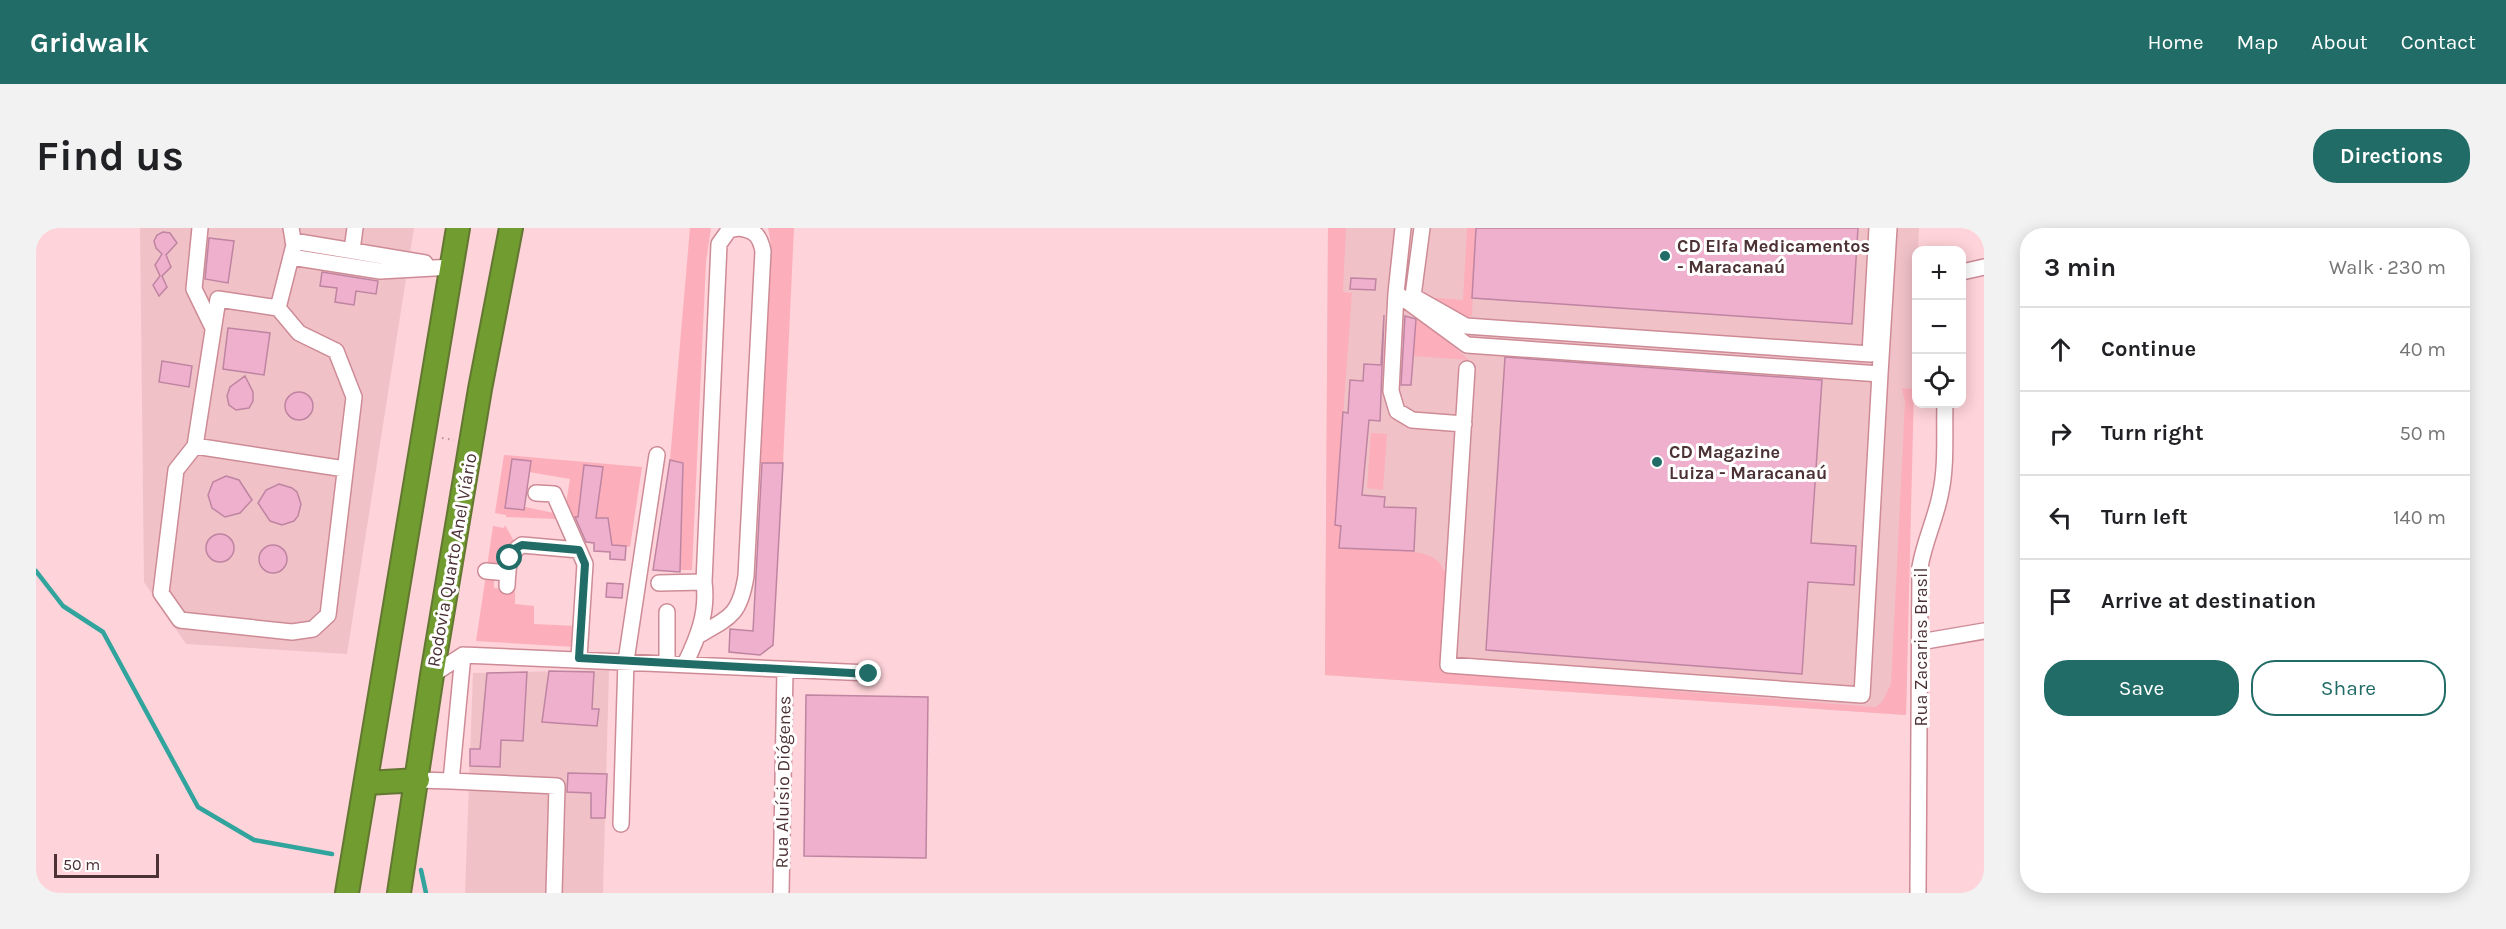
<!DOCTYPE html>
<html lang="en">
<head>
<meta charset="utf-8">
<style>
	:root { --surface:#fff; --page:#f2f2f2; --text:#202124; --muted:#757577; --line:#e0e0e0; --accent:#216c67 }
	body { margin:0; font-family:Karla,sans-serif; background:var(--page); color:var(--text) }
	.controls { position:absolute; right:18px; top:18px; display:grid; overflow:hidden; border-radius:12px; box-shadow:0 3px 15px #0003 }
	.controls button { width:54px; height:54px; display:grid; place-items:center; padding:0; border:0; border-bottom:2px solid var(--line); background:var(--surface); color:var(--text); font:30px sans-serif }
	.scale { position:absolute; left:18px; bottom:15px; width:105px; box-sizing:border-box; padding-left:6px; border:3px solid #4c3135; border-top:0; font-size:16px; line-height:21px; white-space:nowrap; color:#4c3135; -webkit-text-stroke:4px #fff; paint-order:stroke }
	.stop { position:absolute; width:18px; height:18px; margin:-14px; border:4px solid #216c67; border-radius:50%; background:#fff }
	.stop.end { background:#216c67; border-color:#fff; box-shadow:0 2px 6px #0008 }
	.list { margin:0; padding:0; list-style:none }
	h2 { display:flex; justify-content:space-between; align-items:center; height:78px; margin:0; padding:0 24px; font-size:26px }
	h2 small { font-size:20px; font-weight:400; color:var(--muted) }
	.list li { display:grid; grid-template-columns:39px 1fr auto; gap:18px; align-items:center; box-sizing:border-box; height:84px; padding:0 24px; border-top:2px solid var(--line) }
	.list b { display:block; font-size:22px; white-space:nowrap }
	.list em { font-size:20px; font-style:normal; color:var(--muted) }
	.actions { display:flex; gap:12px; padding:18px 24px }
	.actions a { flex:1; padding:14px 0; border:2px solid var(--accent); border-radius:24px; text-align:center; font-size:21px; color:var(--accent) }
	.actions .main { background:var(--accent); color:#fff }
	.icon { flex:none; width:33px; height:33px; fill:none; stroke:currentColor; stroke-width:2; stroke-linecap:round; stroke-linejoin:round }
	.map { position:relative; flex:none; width:1948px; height:665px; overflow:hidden; border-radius:24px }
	header { display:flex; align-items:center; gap:36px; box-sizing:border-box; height:84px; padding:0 30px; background:var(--accent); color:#fff }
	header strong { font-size:28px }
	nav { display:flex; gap:33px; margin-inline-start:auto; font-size:21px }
	.intro { display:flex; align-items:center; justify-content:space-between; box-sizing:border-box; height:144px; padding:0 36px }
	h1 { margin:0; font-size:42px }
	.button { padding:15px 27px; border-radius:24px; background:var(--accent); color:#fff; font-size:21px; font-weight:700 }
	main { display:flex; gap:36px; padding:0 36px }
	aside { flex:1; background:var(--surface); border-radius:24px; box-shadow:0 3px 15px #0003 }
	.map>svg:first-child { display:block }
	.built { fill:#f0c2c8 }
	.green { fill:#fcafbb; fill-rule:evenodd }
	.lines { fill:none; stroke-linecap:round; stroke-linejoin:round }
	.stream { stroke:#31a49d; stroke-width:4.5 }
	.building { fill:#eeb0cd; stroke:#bf84a1; stroke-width:1.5 }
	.minor-casing { stroke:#cd8b96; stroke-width:18 }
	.highway-casing { stroke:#637732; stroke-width:26 }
	.path { stroke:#b79398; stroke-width:2; stroke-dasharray:1.5 4.5; stroke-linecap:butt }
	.minor { stroke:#fff; stroke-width:15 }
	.highway { stroke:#709c30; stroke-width:22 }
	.route { stroke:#216c67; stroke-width:8 }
	.poi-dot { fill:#216c67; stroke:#fff; stroke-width:2 }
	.labels { text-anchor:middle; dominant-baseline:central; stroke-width:6; stroke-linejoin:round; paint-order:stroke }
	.poi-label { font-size:18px; font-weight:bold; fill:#4c3135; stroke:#fff; text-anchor:start }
	.street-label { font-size:18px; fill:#4c3135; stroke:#fff }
</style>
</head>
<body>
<header>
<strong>Gridwalk</strong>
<nav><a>Home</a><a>Map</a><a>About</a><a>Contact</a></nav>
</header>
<div class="intro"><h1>Find us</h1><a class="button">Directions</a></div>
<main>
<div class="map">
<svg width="1948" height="665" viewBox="0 0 1948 665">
	<rect width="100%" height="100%" fill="#fed3d9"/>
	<path class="built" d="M104,0h274l-67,426 -161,-10 -42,-62z
		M1292,0h591l-1,22h-2l-10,465 -581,-40z
		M573,442l-6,223h-138l8,-220z"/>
	<path class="green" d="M654,0h21l-5,34 -14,308h-12l3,-107 -13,-3z
		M732,0h26l-11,235h-23l11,-219z
		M1292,0h18l-3,64 9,1 -17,232 6,1 -1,22c23,1 80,-3 98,13 3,3 5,8 8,12l-3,84v9l5,7 427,34 7,-5 9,-18 14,-282 -3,-14 12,1 -8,326 -581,-40z
		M1431,0h9l-4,87 -7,4 -41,-22 39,3z
		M1378,86h2l53,46 -56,-4 3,-39 -4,-1z
		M1335,205l16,1 -4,56 -16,-2z
		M468,227l138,12 -12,80 -19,-2 -3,-27 -39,-1 -4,-8 5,-30 -41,-7 1,-11 -18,-2 -6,49 18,2 1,-3 29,6 3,6 -51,-2v-2l-11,-2zM548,237l19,2 -7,49 -18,-2z
		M469,297l9,16 -7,8 -7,16 -13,2 6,-41 11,2z
		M450,347l8,3v10l21,2v14l19,2v18l42,2 -1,21 -99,-6z"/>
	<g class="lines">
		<path class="stream" d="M0,343l27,35 40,26 95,175 56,33 78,14
			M385,642l5,23"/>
	</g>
	<path class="building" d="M1440,0h382l-6,96 -380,-26z
		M127,4l7,1 7,10 -11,12 5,12 -9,9 5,11 -8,9 -6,-11 7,-9 -5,-11 7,-11 -6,-6 -2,-7 3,-6z
		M173,10l25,3 -6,42 -23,-4z
		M286,44l56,9 -2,13 -20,-3 -2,14 -19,-3 2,-14 -17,-2z
		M1315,50l25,1 -1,11 -25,-1z
		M1348,87l-4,106 -11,-1 -7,75 23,2 -1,10 32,1 -2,43 -75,-3 2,-22 -6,-1 8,-113 5,1 2,-33 13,1 1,-17 17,1z
		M1369,88l11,3 -5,66h-10z
		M192,100l42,5 -6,42 -41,-6z
		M1469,129l317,23 -11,163 45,3 -2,39 -46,-3 -6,92 -316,-24z
		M126,133l30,5 -3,21 -30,-5z
		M209,148l8,16v9l-4,7 -13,2 -7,-5 -2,-9 3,-9z
		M249 178a14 14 0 1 1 28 0a14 14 0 1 1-28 0Z
		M476,231l19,2 -7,49 -19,-2z
		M634,232l13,3 -3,109 -27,-2z
		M726,235h21l-10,182 -13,10 -31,-3 1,-23 23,2z
		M548,237l19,2 -7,51h12l4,27 14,1 -1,14 -15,-1v-7l-16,-1v-8l-8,-1 -11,-25h3z
		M190,248l13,4 13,20 -12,13 -15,4 -13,-9 -4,-13 5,-13z
		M243,256l13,4 5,4 4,12 -3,12 -4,5 -12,4 -12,-4 -12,-18 8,-13z
		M170 320a14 14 0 1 1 28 0a14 14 0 1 1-28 0Z
		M223 331a14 14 0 1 1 28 0a14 14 0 1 1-28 0Z
		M571,355l16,1 -1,14 -16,-1z
		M513,443l45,1 -2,37h7l-2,17 -55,-4z
		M491,444l-4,69 -22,-1 -1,27 -30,-1v-17h10l7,-76z
		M770,467l122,2 -2,161 -122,-2z
		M532,545l39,1 -2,44h-14v-25l-24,-1z"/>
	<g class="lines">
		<g class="minor-casing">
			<path id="minor" d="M164,0l-6,61 19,39
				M1367,0l-7,65 -5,98 6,20 15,9 52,4
				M1386,0l-9,68 53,30 404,28 7,-126
				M257,13l132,22
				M316,22l3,-22
				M255,29l89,14 72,-4
				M1926,44l22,-5
				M1360,65l71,52 413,29 9,-146
				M242,80l16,-63 -3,-17
				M1431,141l-19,296 414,30 18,-321
				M159,218l23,-147 60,9 21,25 37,18 18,46 -26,218 -15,14 -21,3 -112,-12 -19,-27 15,-123 19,-24 150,23
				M500,265l18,1 31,70 -6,94
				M450,343l22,2
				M623,355l45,-1
				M471,358c1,-16 0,-32 15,-41l57,5
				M663,407c32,-18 41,-21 47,-59l17,-325c-3,-15 -8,-21 -24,-23
				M1884,414l64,-11
				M427,427l-12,126 106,5 -3,107
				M631,435v-51
				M649,436c13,-27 23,-51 19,-82l15,-338 10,-14 10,-2
				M396,447l31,-20 406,18
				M382,552l33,1
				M585,596l5,-163 31,-206
				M745,665l4,-223
				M1882,665l2,-326c4,-24 15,-47 20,-71 7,-30 4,-62 5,-92"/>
		</g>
		<g class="highway-casing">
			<path id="highway" d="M331,555l51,-3
				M311,665l111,-665
				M363,665l33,-218 48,-286 31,-161"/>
		</g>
		<path class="path" d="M406,210l12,2"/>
		<use href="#minor" class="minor"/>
		<use href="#highway" class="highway"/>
	</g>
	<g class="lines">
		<path class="route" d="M474,330l4,-9 8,-4 57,5 6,14 -6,94 290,16"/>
	</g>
	<g class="poi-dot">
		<circle cx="1629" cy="28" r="6"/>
		<circle cx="1621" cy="234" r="6"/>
	</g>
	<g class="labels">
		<g class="poi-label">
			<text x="1641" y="18">CD Elfa Medicamentos<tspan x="1641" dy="21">- Maracanaú</tspan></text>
			<text x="1633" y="224">CD Magazine<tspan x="1633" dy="21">Luiza - Maracanaú</tspan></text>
		</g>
		<g class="street-label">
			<text transform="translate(416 332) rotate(-80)">Rodovia Quarto Anel Viário</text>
			<text transform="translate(1885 419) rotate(-90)">Rua Zacarias Brasil</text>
			<text transform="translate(747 554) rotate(-89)">Rua Aluísio Diógenes</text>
		</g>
	</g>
</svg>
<div class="controls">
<button>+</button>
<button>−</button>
<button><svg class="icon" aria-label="locate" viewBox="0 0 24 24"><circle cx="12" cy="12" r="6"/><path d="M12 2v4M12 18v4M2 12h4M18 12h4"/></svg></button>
</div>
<div class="scale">50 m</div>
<div class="stop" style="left:474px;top:330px"></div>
<div class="stop end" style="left:833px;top:446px"></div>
</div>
<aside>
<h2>3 min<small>Walk · 230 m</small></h2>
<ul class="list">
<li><svg class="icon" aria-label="ahead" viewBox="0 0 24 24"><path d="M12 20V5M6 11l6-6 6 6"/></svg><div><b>Continue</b></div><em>40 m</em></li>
<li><svg class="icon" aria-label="right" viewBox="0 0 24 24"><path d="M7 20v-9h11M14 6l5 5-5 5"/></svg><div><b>Turn right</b></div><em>50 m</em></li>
<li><svg class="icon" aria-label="left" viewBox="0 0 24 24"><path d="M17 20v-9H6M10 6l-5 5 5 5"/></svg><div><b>Turn left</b></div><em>140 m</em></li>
<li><svg class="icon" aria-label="arrive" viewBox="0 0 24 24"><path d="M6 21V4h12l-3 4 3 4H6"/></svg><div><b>Arrive at destination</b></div></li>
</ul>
<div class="actions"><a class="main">Save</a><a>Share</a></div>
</aside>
</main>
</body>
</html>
